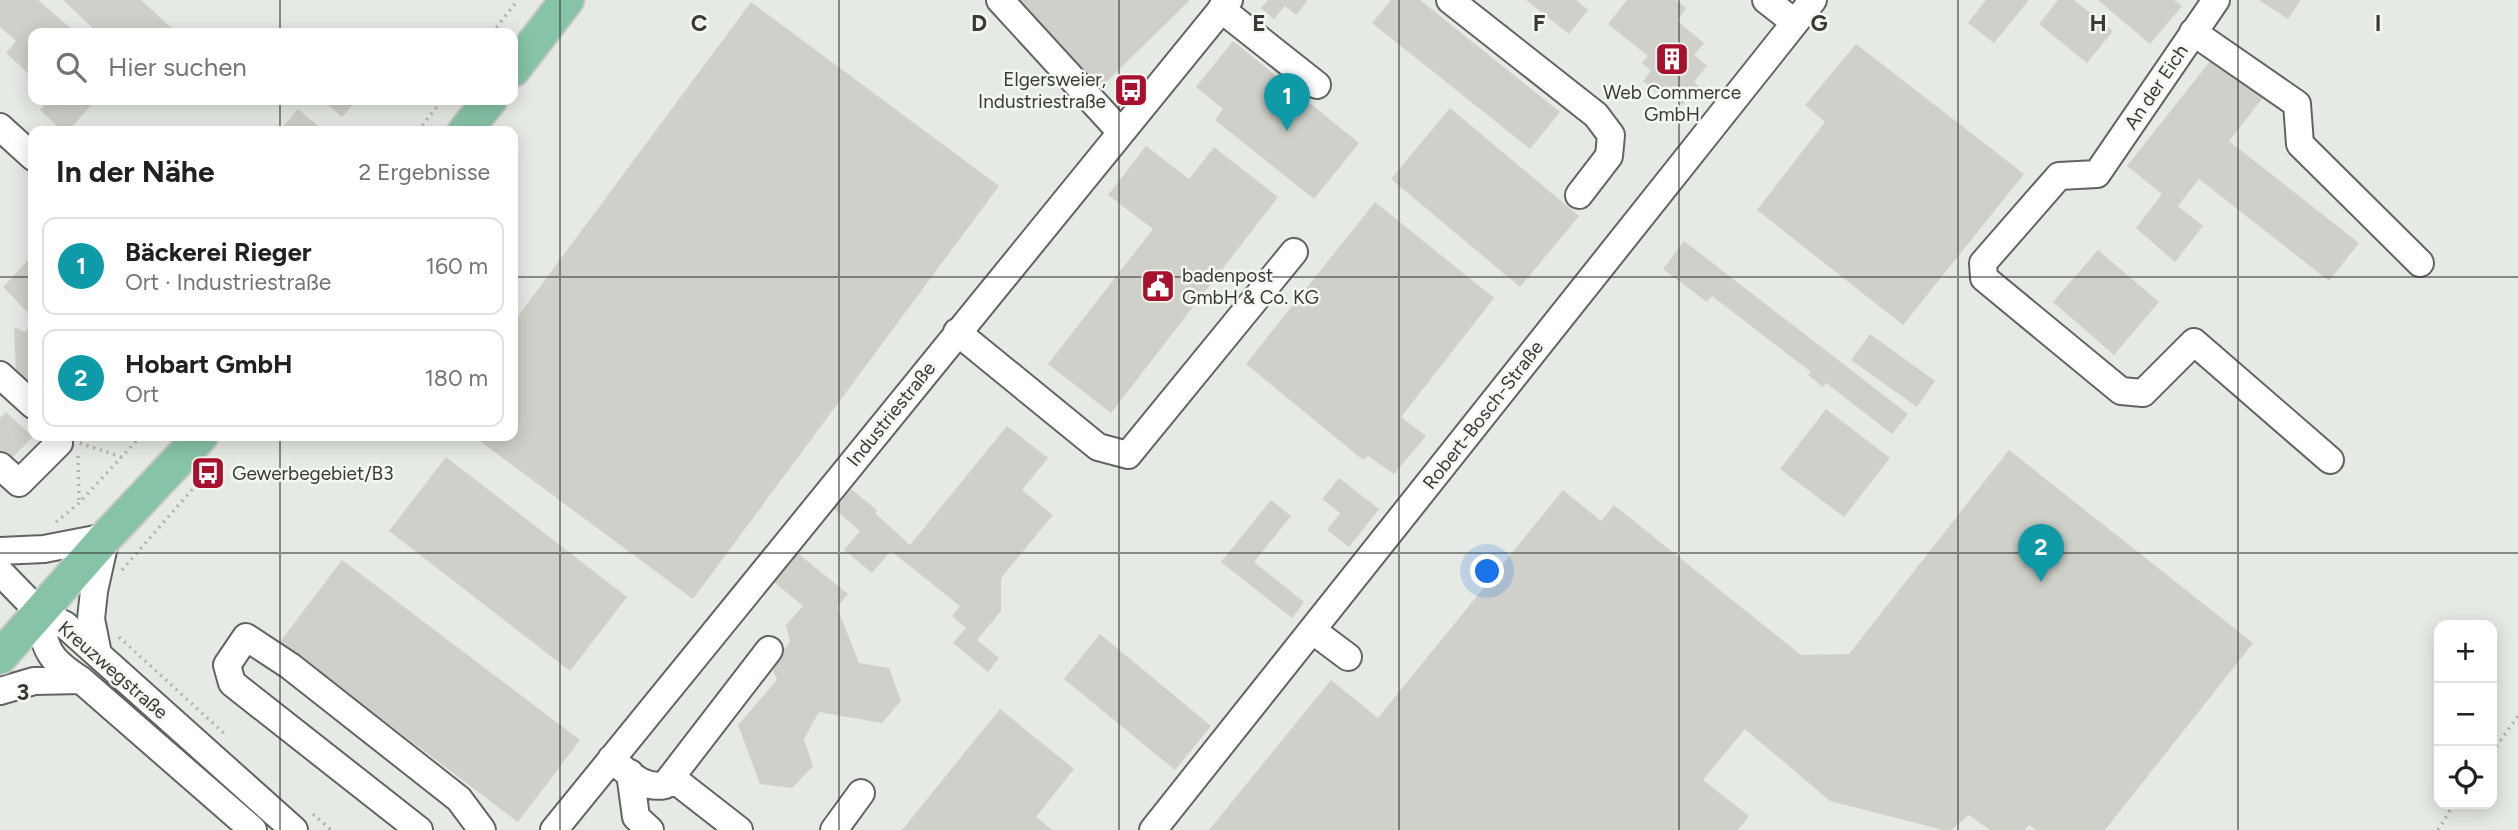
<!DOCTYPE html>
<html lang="de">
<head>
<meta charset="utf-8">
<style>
	:root { --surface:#fff; --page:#f2f2f2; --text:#202124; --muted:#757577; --line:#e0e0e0; --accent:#0b8043 }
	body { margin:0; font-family:Figtree,sans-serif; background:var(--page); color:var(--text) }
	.controls { position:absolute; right:21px; bottom:21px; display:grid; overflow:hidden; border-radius:14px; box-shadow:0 4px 18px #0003 }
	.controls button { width:63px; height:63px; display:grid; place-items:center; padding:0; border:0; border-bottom:2px solid var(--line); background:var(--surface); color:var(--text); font:35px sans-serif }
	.you { position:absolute; left:1488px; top:572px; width:24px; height:24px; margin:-18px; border:5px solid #fff; border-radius:50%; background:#1a73e8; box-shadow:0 0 0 10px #1a73e833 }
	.badge { display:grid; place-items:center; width:46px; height:46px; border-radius:50%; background:var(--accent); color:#fff; font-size:23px; font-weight:700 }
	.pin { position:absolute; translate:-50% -58px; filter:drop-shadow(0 2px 4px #0008) }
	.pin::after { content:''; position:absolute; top:37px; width:24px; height:21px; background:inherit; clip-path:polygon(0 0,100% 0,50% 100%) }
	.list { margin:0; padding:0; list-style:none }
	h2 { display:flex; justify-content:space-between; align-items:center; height:91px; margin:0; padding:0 28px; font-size:30px }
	h2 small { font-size:23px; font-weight:400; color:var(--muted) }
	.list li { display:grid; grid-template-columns:46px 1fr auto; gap:21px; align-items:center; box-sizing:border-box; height:98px; margin:0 14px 14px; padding:0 14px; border:2px solid var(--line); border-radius:14px }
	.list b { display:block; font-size:26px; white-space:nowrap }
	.list p { margin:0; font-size:23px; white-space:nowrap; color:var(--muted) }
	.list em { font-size:23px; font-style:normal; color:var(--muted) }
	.icon { flex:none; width:38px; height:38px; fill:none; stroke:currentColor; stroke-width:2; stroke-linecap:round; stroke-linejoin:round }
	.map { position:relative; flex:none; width:2518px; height:830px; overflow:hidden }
	.search { position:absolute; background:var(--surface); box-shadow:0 4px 18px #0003; left:28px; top:28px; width:490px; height:77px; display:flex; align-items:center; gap:18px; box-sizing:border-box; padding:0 24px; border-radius:14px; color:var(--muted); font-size:26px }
	.panel { position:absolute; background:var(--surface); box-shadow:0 4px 18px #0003; left:28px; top:126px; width:490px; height:315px; border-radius:14px }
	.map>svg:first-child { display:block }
	.building { fill:#cfd0c9 }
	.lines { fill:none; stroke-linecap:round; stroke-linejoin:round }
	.minor-casing { stroke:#616560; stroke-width:30 }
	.major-casing { stroke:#c8c8c7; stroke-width:37 }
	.path { stroke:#b0b3ae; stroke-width:3.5; stroke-dasharray:2 5; stroke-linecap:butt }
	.minor { stroke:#fff; stroke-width:26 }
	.major { stroke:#87c4a7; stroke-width:33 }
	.grid { fill:none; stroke:#393a38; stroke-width:2; stroke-opacity:0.55 }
	.labels { text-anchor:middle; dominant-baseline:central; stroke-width:5; stroke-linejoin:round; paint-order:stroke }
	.poi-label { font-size:19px; fill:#393a38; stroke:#f3f8f1; text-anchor:start }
	.street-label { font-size:19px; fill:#393a38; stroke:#f3f8f1 }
	.grid-label { font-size:23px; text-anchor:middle; font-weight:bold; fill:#393a38; stroke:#f3f8f1; stroke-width:5; stroke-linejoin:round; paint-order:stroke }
</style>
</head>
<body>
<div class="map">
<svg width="2518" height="830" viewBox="0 0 2518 830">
	<rect width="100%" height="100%" fill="#e6eae4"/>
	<path class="building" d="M0,0h38l38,33h-43v45l-27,-25 10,-12 -16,-14z
		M63,0h78l36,33h-79z
		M1009,0h181l-94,92z
		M1268,0h40l-12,15 -11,-9 -11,13 -13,-11z
		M1391,0h29l140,112 -30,37 -158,-126z
		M1526,0h50l12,10 -19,24z
		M1627,0h48l11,8 -9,13 27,22 -10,12 13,11 -13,16 8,7 -4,5 -7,1 -9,10 -19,-16 -5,5 -15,-13 8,-10 -9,-8 6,-7 -40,-32z
		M1986,0h43l-35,43 -26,-20z
		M2058,0h16l39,31 -26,32 -48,-39z
		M2098,0h76l8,6 -32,38z
		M2259,0h42l-13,19z
		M751,2l248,184 -306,413 -220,-163h40v-113z
		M1233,41l126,102 -45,56 -99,-79 8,-11 -27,-22z
		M1856,44l168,130 -121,151 -146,-115 68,-88 -20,-17z
		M2215,55l50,40 -36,46 130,102 -30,38 -130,-102 -21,27 25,20 -28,36 -39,-34 26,-34 -35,-28z
		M49,100h47l-28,31h-5l-23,-21z
		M322,100h35l-15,17z
		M1450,108l129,108 -59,71 -129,-108z
		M298,109l26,22h-45z
		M1146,146l43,33 25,-32 64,50 -167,216 -63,-49 105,-135 -45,-34z
		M1375,202l119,96 -93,119 25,19 -32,38 -26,-18 -5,4 -117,-96z
		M1684,241l224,173 -16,20 -66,-51 -3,4 -15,-12 3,-3 -99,-76 -5,6 -44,-33z
		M2098,250l61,52 -45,53 -61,-53z
		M33,255v63l-30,-31z
		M33,322v68l-17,-17 -2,-46 11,5z
		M1870,334l65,47 -18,26 -66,-47z
		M1826,409l64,49 -46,59 -64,-48z
		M6,412l27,25 -28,28 -5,-5v-42z
		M1007,426l41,32 -26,32 31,25 -52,63v33l-24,29 22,18 -11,14 -35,-29 13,-15 -14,-12 8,-10 -69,-55 -19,22 -28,-23 16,-19 -26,-22 17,-20 26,21 -2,3 35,32z
		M2009,450l244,193 -148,187h-69l-7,-5 -5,5h-34l-21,-15 -18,15h-8l-113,-29 -85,-72 -42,51 46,36 -11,14h-529l122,-150 47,38 185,-228 38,31 13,-16 187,150 48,-1z
		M446,457l181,140 -57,74 -181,-140z
		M1339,478l40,31 -30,38 -22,-17 13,-17 -18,-14z
		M1271,500l20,16 -37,46 50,40 -12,16 -71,-56z
		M796,552l52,42 -11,13 22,56 30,5 12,33 -19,22 -63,-11 -15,27 9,27 -21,22 -32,-4 -22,-59 39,-45 -6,-15 19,-23 -4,-17 17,-19 -29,-24z
		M342,560l238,180 -62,82 -238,-180z
		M1100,634l111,92 -36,44 -111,-91z
		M1000,709l74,60 -38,48 16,13h-150z"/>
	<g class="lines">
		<g class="minor-casing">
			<path id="minor" d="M1000,0l120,131
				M1450,0l146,115 15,20 -2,21 -30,39
				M1766,0l28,22
				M2216,0l-119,174 -38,2 -76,87 1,15 137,113 22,2 51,-51 136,118
				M1221,9l96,76
				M2193,32l104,72 3,40 120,119
				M0,127l33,30
				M957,332l141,115 30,8 166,-203
				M0,375l33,30
				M0,466l19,17 40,-40 -1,-7
				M0,551l44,-2 62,-12 -12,54 -3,28 7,35
				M0,572l39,40 26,13 229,205
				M39,612c6,38 9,47 42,68l172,150
				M1312,630l36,27
				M0,691l34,-10 47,-1
				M611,759c17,13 32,31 54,26l104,-135
				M630,773l6,44 14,13
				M671,777l68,53
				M419,830l-187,-147 -5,-18 19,-28 44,29 169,133 23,31
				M554,830l675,-830
				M834,830l27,-37
				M1153,830l660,-830"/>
		</g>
		<g class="major-casing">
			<path id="major" d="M513,70l54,-70
				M465,131l25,-31
				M0,657l106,-120 95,-101"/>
		</g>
		<path class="path" d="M492,33l26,-33
			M418,131l24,-31
			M80,443l41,14
			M78,456l1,44
			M56,522l23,-19 62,-67
			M122,570l74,-85
			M119,637l108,99
			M2492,752l26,-36
			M313,814l18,16
			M2438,830l16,-26"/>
		<use href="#minor" class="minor"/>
		<use href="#major" class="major"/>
	</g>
	<path class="grid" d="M280,0v33M560,0v830M839,0v830M1119,0v830M1399,0v830M1679,0v830M1958,0v830M2238,0v830M280,100v31M0,277h33M513,277h2005M280,436v394M0,553h2518"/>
	<defs>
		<g id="building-square" transform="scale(1.75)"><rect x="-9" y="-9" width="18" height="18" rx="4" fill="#a8112d" stroke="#f3f8f1"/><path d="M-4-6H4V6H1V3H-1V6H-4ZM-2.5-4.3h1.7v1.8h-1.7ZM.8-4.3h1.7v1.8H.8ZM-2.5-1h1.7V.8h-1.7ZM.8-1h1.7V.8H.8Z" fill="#fff"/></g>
		<g id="bus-square" transform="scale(1.75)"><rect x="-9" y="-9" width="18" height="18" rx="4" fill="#a8112d" stroke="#f3f8f1"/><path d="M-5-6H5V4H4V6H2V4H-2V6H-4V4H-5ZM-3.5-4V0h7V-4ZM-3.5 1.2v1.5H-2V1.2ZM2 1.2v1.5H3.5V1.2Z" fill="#fff"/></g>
		<g id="civic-square" transform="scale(1.75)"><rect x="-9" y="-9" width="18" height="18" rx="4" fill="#a8112d" stroke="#f3f8f1"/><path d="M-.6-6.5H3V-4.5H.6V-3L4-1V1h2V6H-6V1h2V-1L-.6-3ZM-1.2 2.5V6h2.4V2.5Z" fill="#fff"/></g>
	</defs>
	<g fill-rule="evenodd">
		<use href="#building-square" x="1672" y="59"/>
		<use href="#bus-square" x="1131" y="90"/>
		<use href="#civic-square" x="1158" y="286"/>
		<use href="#bus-square" x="208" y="473"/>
	</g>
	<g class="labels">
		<g class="poi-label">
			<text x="1106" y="79" text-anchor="end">Elgersweier,<tspan x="1106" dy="22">Industriestraße</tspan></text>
			<text x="1672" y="92" text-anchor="middle">Web Commerce<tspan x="1672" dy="22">GmbH</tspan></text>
			<text x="1182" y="275">badenpost<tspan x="1182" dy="22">GmbH &amp; Co. KG</tspan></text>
			<text x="232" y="473">Gewerbegebiet/B3</text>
		</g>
		<g class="street-label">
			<text transform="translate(2156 87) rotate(-56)">An der Eich</text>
			<text transform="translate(891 414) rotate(-51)">Industriestraße</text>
			<text transform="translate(1483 415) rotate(-52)">Robert-Bosch-Straße</text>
			<text transform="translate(113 670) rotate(41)">Kreuzwegstraße</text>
		</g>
	</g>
	<g class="grid-label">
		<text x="699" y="31">C</text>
		<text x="979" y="31">D</text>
		<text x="1259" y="31">E</text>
		<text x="1539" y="31">F</text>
		<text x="1819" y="31">G</text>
		<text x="2098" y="31">H</text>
		<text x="2378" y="31">I</text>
		<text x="23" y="700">3</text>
	</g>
</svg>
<div class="controls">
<button>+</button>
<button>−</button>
<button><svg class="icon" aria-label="locate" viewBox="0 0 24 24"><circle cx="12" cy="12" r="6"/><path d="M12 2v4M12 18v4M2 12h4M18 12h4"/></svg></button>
</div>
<div class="you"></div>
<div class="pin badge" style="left:1287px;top:131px;background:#0f9aa8">1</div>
<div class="pin badge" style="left:2041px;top:582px;background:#0f9aa8">2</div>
<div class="search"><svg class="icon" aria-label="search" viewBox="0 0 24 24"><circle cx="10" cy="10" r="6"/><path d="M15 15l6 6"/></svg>Hier suchen</div>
<section class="panel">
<h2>In der Nähe<small>2 Ergebnisse</small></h2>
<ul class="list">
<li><span class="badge" style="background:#0f9aa8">1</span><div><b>Bäckerei Rieger</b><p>Ort · Industriestraße</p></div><em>160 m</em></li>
<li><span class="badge" style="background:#0f9aa8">2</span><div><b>Hobart GmbH</b><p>Ort</p></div><em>180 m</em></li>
</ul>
</section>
</div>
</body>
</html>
